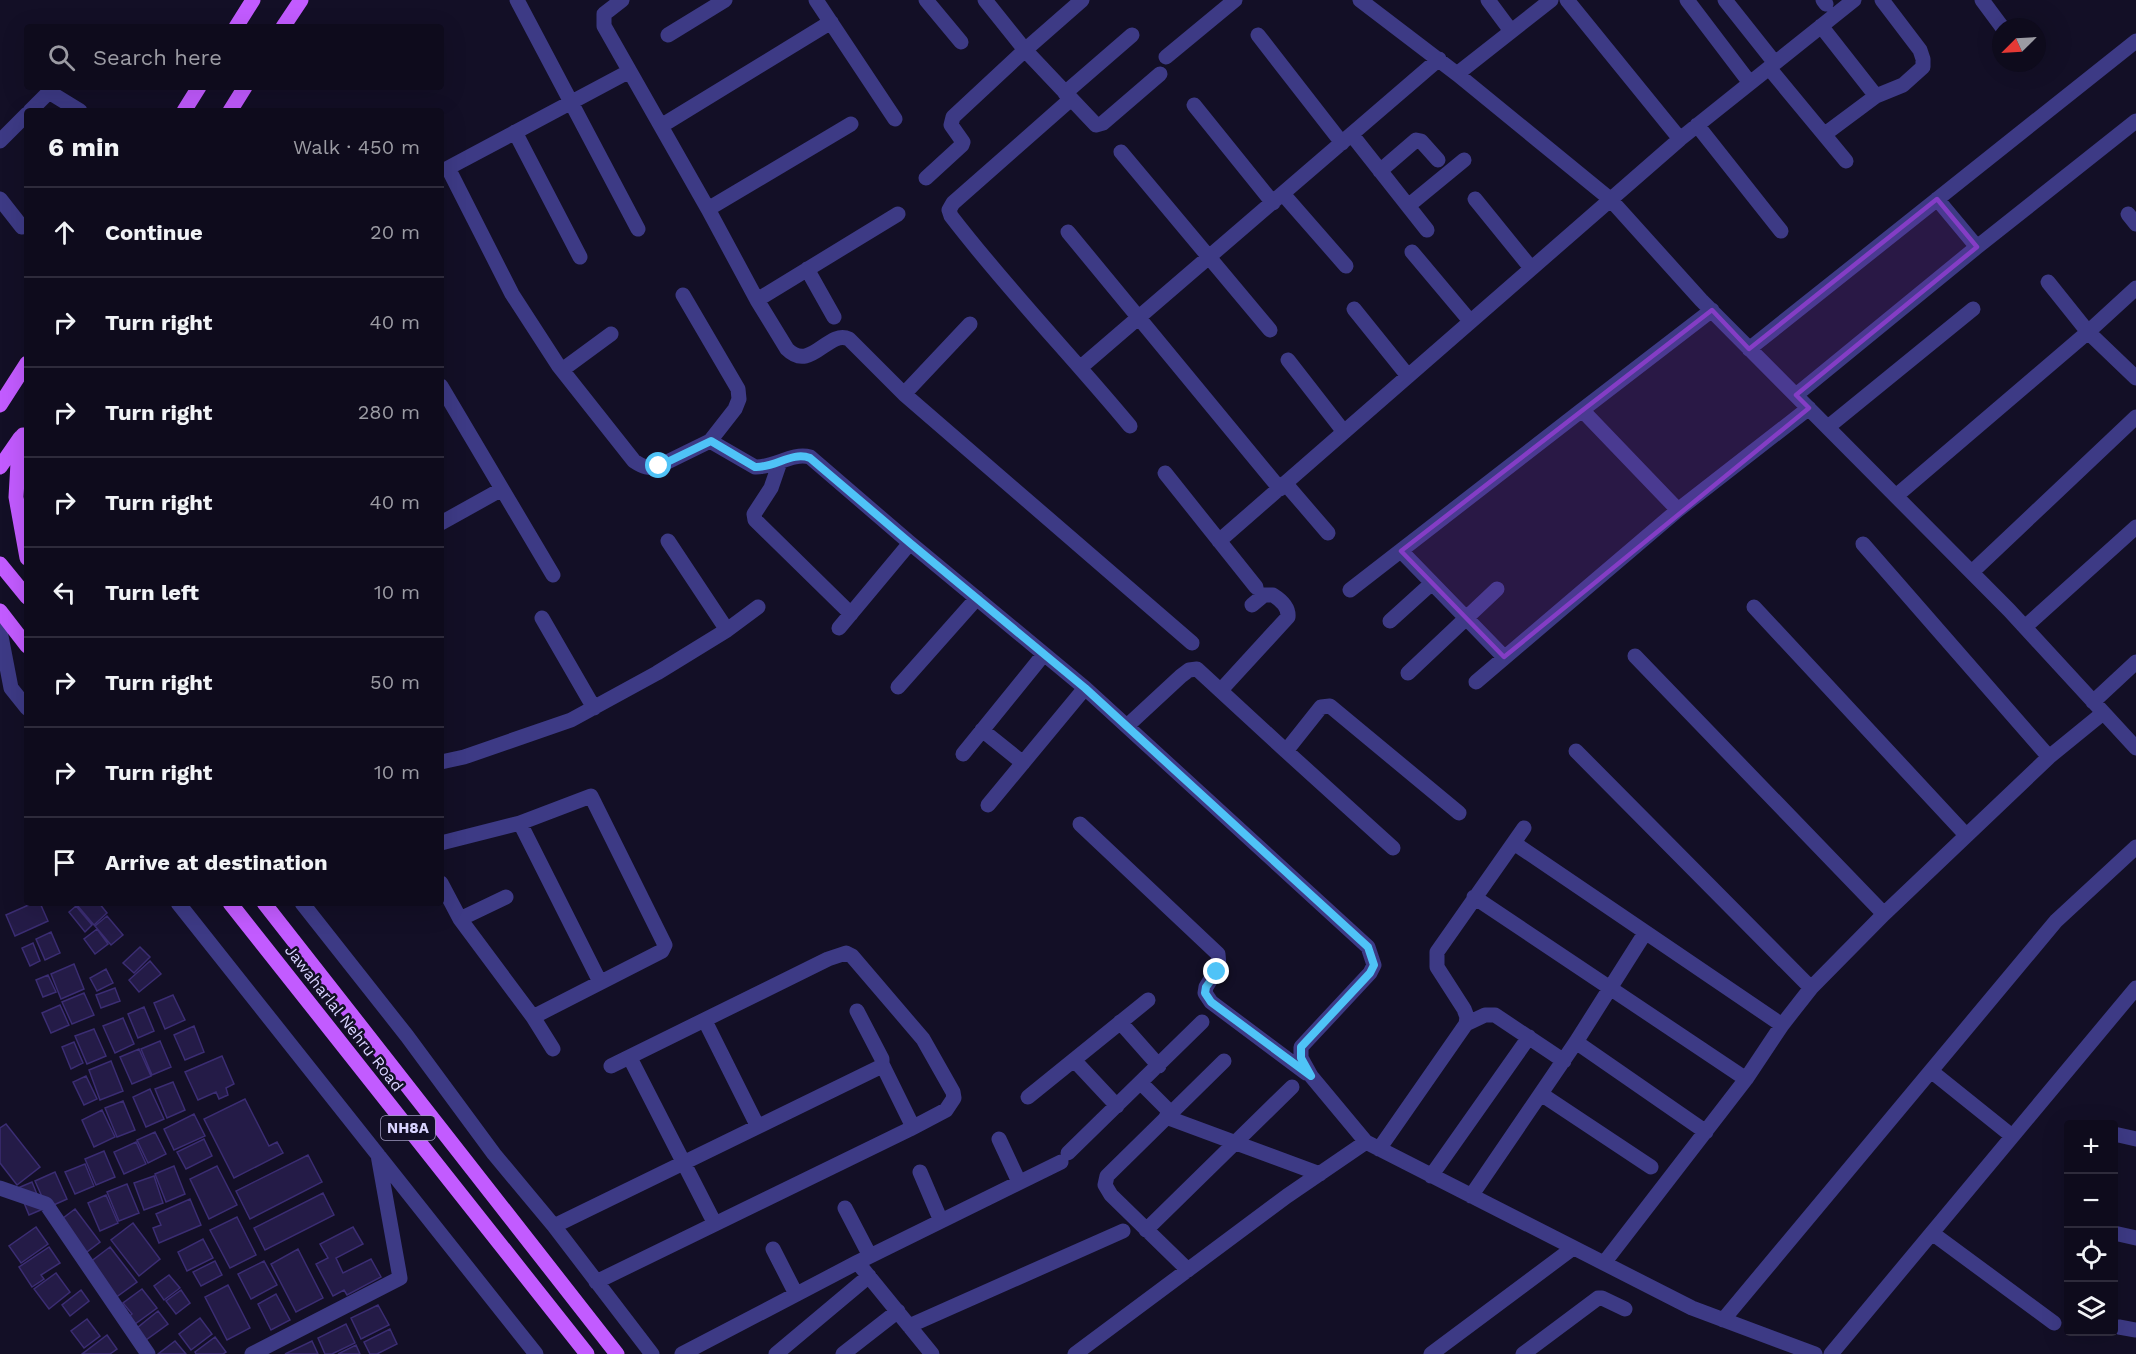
<!DOCTYPE html>
<html lang="en">
<head>
<meta charset="utf-8">
<style>
	:root { --surface:#0e0b1c; --page:#1c1929; --text:#f1f3f6; --muted:#9b9ba3; --line:#2e2b3b }
	body { margin:0; font-family:"Work Sans",sans-serif; background:var(--page); color:var(--text) }
	.controls { position:absolute; right:18px; bottom:18px; display:grid; overflow:hidden; border-radius:6px; box-shadow:0 6px 24px #0002 }
	.controls button { width:54px; height:54px; display:grid; place-items:center; padding:0; border:0; border-bottom:2px solid var(--line); background:var(--surface); color:var(--text); font:30px sans-serif }
	.compass { position:absolute; left:1992px; top:18px; width:54px; height:54px; border-radius:50%; background:var(--surface); box-shadow:0 6px 24px #0002; rotate:246deg }
	.stop { position:absolute; width:18px; height:18px; margin:-14px; border:4px solid #4fc3f7; border-radius:50%; background:#fff }
	.stop.end { background:#4fc3f7; border-color:#fff; box-shadow:0 2px 6px #0008 }
	.list { margin:0; padding:0; list-style:none }
	h2 { display:flex; justify-content:space-between; align-items:center; height:78px; margin:0; padding:0 24px; font-size:26px }
	h2 small { font-size:20px; font-weight:400; color:var(--muted) }
	.list li { display:grid; grid-template-columns:39px 1fr auto; gap:18px; align-items:center; box-sizing:border-box; height:90px; padding:0 24px; border-top:2px solid var(--line) }
	.list b { display:block; font-size:22px; white-space:nowrap }
	.list em { font-size:20px; font-style:normal; color:var(--muted) }
	.icon { flex:none; width:33px; height:33px; fill:none; stroke:currentColor; stroke-width:2; stroke-linecap:round; stroke-linejoin:round }
	.map { position:relative; flex:none; width:2136px; height:1354px; overflow:hidden }
	.search { position:absolute; background:var(--surface); box-shadow:0 6px 24px #0002; left:24px; top:24px; width:420px; height:66px; display:flex; align-items:center; gap:15px; box-sizing:border-box; padding:0 21px; border-radius:6px; color:var(--muted); font-size:22px }
	.panel { position:absolute; background:var(--surface); box-shadow:0 6px 24px #0002; left:24px; top:108px; width:420px; height:798px; border-radius:6px }
	.map>svg:first-child { display:block }
	.building { fill:#241b47; stroke:#3b2d73; stroke-width:1.5 }
	.lines { fill:none; stroke-linecap:round; stroke-linejoin:round }
	.minor { stroke:#3d3a85; stroke-width:15 }
	.major { stroke:#c25bff; stroke-width:15 }
	.route { stroke:#4fc3f7; stroke-width:8 }
	.marked { fill:#843dc5; fill-opacity:0.2; stroke:#843dc5; stroke-width:4.5; stroke-linejoin:round }
	.labels { text-anchor:middle; dominant-baseline:central; stroke-width:5; stroke-linejoin:round; paint-order:stroke }
	.shield { fill:#130f26; stroke:#9e99be; stroke-width:1.5 }
	.shield-label { font-size:15px; font-weight:bold; fill:#d9d4ff }
	.street-label { font-size:16px; fill:#d9d4ff; stroke:#130f26 }
</style>
</head>
<body>
<div class="map">
<svg width="2136" height="1354" viewBox="0 0 2136 1354">
	<rect width="100%" height="100%" fill="#130f26"/>
	<path class="building" d="M33,903h7l8,18 -33,15 -9,-21z
		M79,903h20l8,10 -13,12 -17,-20z
		M76,906l16,19 -7,7 -16,-20z
		M107,916l16,19 -12,10 -16,-19z
		M97,929l11,15 -13,10 -11,-15z
		M51,932l9,21 -15,7 -9,-21z
		M33,943l7,18 -10,5 -8,-18z
		M140,947l10,10 -16,16 -11,-10z
		M150,961l11,13 -22,18 -10,-12z
		M74,964l10,25 -23,10 -10,-25z
		M106,969l7,14 -16,8 -7,-13z
		M48,975l8,17 -13,5 -7,-17z
		M115,988l5,13 -19,7 -5,-13z
		M84,993l10,22 -22,9 -10,-22z
		M173,995l12,25 -20,9 -11,-26z
		M60,1005l9,20 -18,8 -9,-20z
		M144,1007l10,24 -16,7 -10,-24z
		M123,1018l11,26 -19,9 -12,-27z
		M194,1026l10,26 -19,8 -11,-25z
		M94,1029l12,27 -19,8 -12,-28z
		M160,1041l11,26 -19,8 -11,-26z
		M74,1042l9,21 -12,6 -9,-22z
		M139,1049l12,27 -19,8 -12,-27z
		M222,1056l12,28 -8,4 2,7 -9,4 -3,-7 -18,8 -13,-28z
		M111,1061l12,30 -23,9 -11,-30z
		M86,1076l11,23 -13,6 -11,-23z
		M173,1082l12,28 -18,8 -12,-29z
		M150,1089l14,30 -18,8 -13,-30z
		M245,1099l24,47 8,-4 6,11 -49,25 -30,-59z
		M123,1101l12,29 -18,7 -12,-29z
		M102,1110l13,27 -21,10 -12,-27z
		M194,1114l11,22 -31,14 -10,-21z
		M6,1124l34,43 -23,18 -17,-22v-35z
		M155,1132l11,22 -18,9 -11,-23z
		M204,1139l8,17 -26,13 -9,-17z
		M136,1142l10,22 -22,10 -10,-22z
		M104,1151l11,26 -19,8 -11,-26z
		M308,1155l14,27 -72,37 -14,-28z
		M85,1164l9,22 -19,8 -10,-22z
		M174,1166l11,28 -19,8 -11,-28z
		M217,1166l20,39 -28,14 -19,-40z
		M55,1172l12,27 -20,9 -12,-27z
		M154,1176l9,27 -19,7 -10,-27z
		M32,1182l11,27 -14,6 -11,-27z
		M127,1184l12,29 -20,8 -12,-29z
		M323,1193l11,22 -69,35 -11,-22z
		M106,1195l12,28 -18,8 -12,-28z
		M190,1199l11,26 -42,18 -6,-15 8,-3 -5,-11z
		M75,1209l25,33 -21,16 -25,-33z
		M237,1217l19,38 -26,13 -20,-38z
		M133,1223l27,36 -21,17 -28,-36z
		M36,1227l12,17 -27,19 -12,-17z
		M353,1227l10,17 -27,14 7,15 28,-14 10,18 -34,18 -3,-5 -11,6 -17,-32 12,-6 -8,-14z
		M203,1239l10,19 -26,13 -9,-19z
		M49,1247l11,16 -19,12 3,4 -12,8 -13,-20z
		M110,1247l27,35 -26,19 -26,-35z
		M298,1249l25,49 -27,14 -25,-48z
		M215,1261l7,14 -21,11 -8,-14z
		M264,1261l13,24 -26,14 -13,-25z
		M56,1273l14,19 -21,17 -15,-20z
		M169,1275l11,13 -16,12 -10,-14z
		M228,1285l22,43 -23,12 -22,-43z
		M142,1289l15,19 -26,19 -5,-8 6,-5 -9,-11z
		M81,1290l8,11 -19,15 -8,-11z
		M181,1290l9,13 -14,11 -10,-13z
		M276,1294l14,26 -19,10 -13,-26z
		M378,1305l11,20 -28,14 -10,-21z
		M158,1311l10,13 -22,16 -9,-12z
		M200,1318l12,16 -21,16 -12,-16z
		M87,1319l13,17 -16,12 -13,-17z
		M346,1324l9,19 -23,11h-7l-7,-16z
		M390,1329l7,15 -20,10h-7l-6,-12z
		M107,1335l10,14 -7,5h-28z
		M215,1337l11,15 -3,2h-27l-1,-2z
		M175,1341l11,13h-28z
		M312,1341l6,13h-33z
		M356,1345l4,9h-22z"/>
	<g class="lines">
		<path class="minor" d="M517,0l121,229
			M622,0l-18,14v12l104,183 49,91 30,49c24,24 41,-20 62,-10l55,55 288,249
			M816,0l79,119
			M926,0l35,42
			M985,0l40,50 57,-50
			M1360,0l97,74 153,125 91,101 308,310 127,138
			M1488,0l23,31
			M1567,0l113,139
			M1687,0l63,83
			M1725,0l50,63
			M1823,0l3,4
			M1982,0l20,27
			M1821,26l55,70
			M668,35l57,-35
			M1258,35l84,108
			M1166,57l69,-57
			M1769,68l77,93
			M628,72l-180,96 64,126 46,71 76,96c9,6 15,8 25,5l51,-25 45,26c19,1 37,-15 55,-10l100,86 175,145 283,259 6,18 -4,8 -69,74v11l10,18 55,66
			M1457,74l94,-74
			M1065,93l67,-58
			M1071,99l-118,104 -4,7 2,6c56,73 120,139 179,210
			M1194,105l79,98
			M30,111l19,-19 31,19
			M1697,125l84,106
			M661,126l170,-104
			M515,132l65,125
			M1825,134l51,-38 27,-11 20,-18v-8l-3,-9 -38,-50
			M1352,135l75,95
			M0,141l27,-27
			M1121,152l149,178
			M1380,171l36,-31 5,1 17,19
			M926,178l36,-33 1,-3 -12,-17 2,-8 72,-67 71,75 7,-2 57,-49
			M1283,194l63,72
			M0,199l22,28
			M1475,199l56,69
			M1937,199l40,48
			M1408,206l56,-46
			M708,209l143,-85
			M2128,214l8,10
			M1068,232l212,257
			M1412,252l58,69
			M807,269l27,48
			M2136,288l-48,44 48,46
			M683,295l55,94 1,10 -4,10 -25,32
			M757,300l141,-86
			M1354,309l54,67
			M1749,349l387,-308
			M1288,360l56,72
			M1081,367l358,-308
			M562,370l49,-36
			M441,386l61,103 -61,34
			M904,394l66,-70
			M1796,395l181,-148 159,-126
			M1828,427l145,-118
			M780,462l-9,26 -17,26 1,6 96,94
			M1165,473l91,114
			M1285,483l43,50
			M502,489l51,86
			M1896,496l192,-164 -40,-50
			M1678,510l-96,-100 130,-100
			M668,541l59,89
			M1219,541l461,-402 174,-139
			M1863,544l186,213
			M1401,551l103,106
			M1972,572l164,-155
			M1350,590l232,-180
			M1754,607l212,228
			M542,618l52,90
			M1390,621l42,-38
			M2025,627l111,-100
			M839,628l71,-85
			M0,631l11,57 16,20
			M1635,656l249,258
			M1408,673l89,-84
			M1476,682l202,-172 131,-102
			M898,687l79,-89
			M1221,690l67,-73c1,-10 -7,-17 -15,-22h-9l-12,10
			M2093,702l43,-40
			M1127,726l54,-50 8,-6 8,-1 89,82 35,-44 9,-1 129,107
			M982,730l41,33
			M1286,751l107,97
			M1576,751l235,237
			M963,754l81,-100
			M441,762l23,-5 107,-37 86,-47 70,-43 31,-23
			M988,805l97,-117
			M520,823l80,159
			M1080,824l138,130 1,12 -13,21 -1,6 6,9 95,71
			M441,843l79,-20 71,-27 74,149 -3,6 -129,66 -73,-98 -19,-36
			M1514,843l268,182
			M1474,897l272,182
			M178,903l358,451
			M302,903l105,133 87,118 60,72 98,128
			M460,919l46,-22
			M533,1017l20,32
			M705,1021l52,104
			M1120,1022l39,44
			M1466,1024l19,-9h10l69,46
			M1576,1042l130,90
			M630,1058l85,166
			M1074,1060l43,46
			M882,1064l31,63
			M1931,1071l81,65
			M1141,1083l30,30
			M1541,1094l110,73
			M1028,1097l120,-97
			M1166,1117l154,57
			M2114,1134l22,5
			M999,1139l20,43
			M1379,1149l87,-125 1,-7 -3,-8 -27,-42v-15l87,-124
			M1068,1153l134,-131
			M920,1172l21,49
			M1431,1176l98,-139
			M0,1188l46,16 102,150
			M1471,1196l105,-154 69,-109
			M845,1208l25,48
			M554,1226l326,-159 2,-3v-5l-25,-48
			M1146,1230l146,-143
			M1932,1233l122,90
			M2114,1233l22,5
			M773,1249l23,45
			M1604,1263l142,-184 36,-54 29,-37 73,-74 165,-157 54,-44
			M862,1268l70,86
			M1188,1270l-77,-75 -6,-10 2,-9 117,-115
			M596,1282l314,-153 36,-19 8,-12 -1,-6 -30,-53 -71,-83 -6,-3 -18,6 -217,107
			M1723,1320l333,-399 80,-74
			M909,1326l214,-95
			M2119,1327l17,3
			M252,1354l148,-76 -22,-123
			M682,1354l176,-92 203,-100
			M776,1354l93,-78
			M843,1354l55,-43
			M1075,1354l212,-158 79,-54 326,166 123,46
			M1431,1354l142,-106
			M1523,1354l75,-56h4l23,11
			M1831,1354l305,-366"/>
		<path class="major" d="M236,27l17,-27
			M283,27l18,-27
			M184,111l15,-24
			M230,111l15,-24
			M0,405l27,-42
			M23,435l-5,28 -2,34 11,61
			M0,467l20,-29
			M0,564l27,33
			M0,611l27,35
			M230,903l357,451
			M264,903l353,451"/>
	</g>
	<g class="lines">
		<path class="route" d="M659,466l52,-25 44,26c20,1 37,-16 55,-9l100,85 175,145 283,259 6,18 -4,8 -69,74v11l10,18 -100,-74 -6,-9 1,-6 11,-15"/>
	</g>
	<path class="marked" d="M1937,199l40,48 -181,148 13,13 -305,249 -103,-106 311,-241 37,39z"/>
	<g class="labels">
		<rect class="shield" x="381" y="1116" width="54" height="24" rx="4.5"/>
		<g class="shield-label">
			<text x="408" y="1128">NH8A</text>
		</g>
		<g class="street-label">
			<text transform="translate(344 1018) rotate(52)">Jawaharlal Nehru Road</text>
		</g>
	</g>
</svg>
<div class="controls">
<button>+</button>
<button>−</button>
<button><svg class="icon" aria-label="locate" viewBox="0 0 24 24"><circle cx="12" cy="12" r="6"/><path d="M12 2v4M12 18v4M2 12h4M18 12h4"/></svg></button>
<button><svg class="icon" aria-label="layers" viewBox="0 0 24 24"><path d="M12 4l9 5-9 5-9-5zM3 14l9 5 9-5"/></svg></button>
</div>
<svg class="compass" viewBox="-18 -18 36 36"><path d="M0-13l5 13h-10z" fill="#e53935"/><path d="M0 13l5-13h-10z" fill="#9b9ba3"/></svg>
<div class="stop" style="left:659px;top:466px"></div>
<div class="stop end" style="left:1217px;top:972px"></div>
<div class="search"><svg class="icon" aria-label="search" viewBox="0 0 24 24"><circle cx="10" cy="10" r="6"/><path d="M15 15l6 6"/></svg>Search here</div>
<section class="panel">
<h2>6 min<small>Walk · 450 m</small></h2>
<ul class="list">
<li><svg class="icon" aria-label="ahead" viewBox="0 0 24 24"><path d="M12 20V5M6 11l6-6 6 6"/></svg><div><b>Continue</b></div><em>20 m</em></li>
<li><svg class="icon" aria-label="right" viewBox="0 0 24 24"><path d="M7 20v-9h11M14 6l5 5-5 5"/></svg><div><b>Turn right</b></div><em>40 m</em></li>
<li><svg class="icon" aria-label="right" viewBox="0 0 24 24"><path d="M7 20v-9h11M14 6l5 5-5 5"/></svg><div><b>Turn right</b></div><em>280 m</em></li>
<li><svg class="icon" aria-label="right" viewBox="0 0 24 24"><path d="M7 20v-9h11M14 6l5 5-5 5"/></svg><div><b>Turn right</b></div><em>40 m</em></li>
<li><svg class="icon" aria-label="left" viewBox="0 0 24 24"><path d="M17 20v-9H6M10 6l-5 5 5 5"/></svg><div><b>Turn left</b></div><em>10 m</em></li>
<li><svg class="icon" aria-label="right" viewBox="0 0 24 24"><path d="M7 20v-9h11M14 6l5 5-5 5"/></svg><div><b>Turn right</b></div><em>50 m</em></li>
<li><svg class="icon" aria-label="right" viewBox="0 0 24 24"><path d="M7 20v-9h11M14 6l5 5-5 5"/></svg><div><b>Turn right</b></div><em>10 m</em></li>
<li><svg class="icon" aria-label="arrive" viewBox="0 0 24 24"><path d="M6 21V4h12l-3 4 3 4H6"/></svg><div><b>Arrive at destination</b></div></li>
</ul>
</section>
</div>
</body>
</html>
